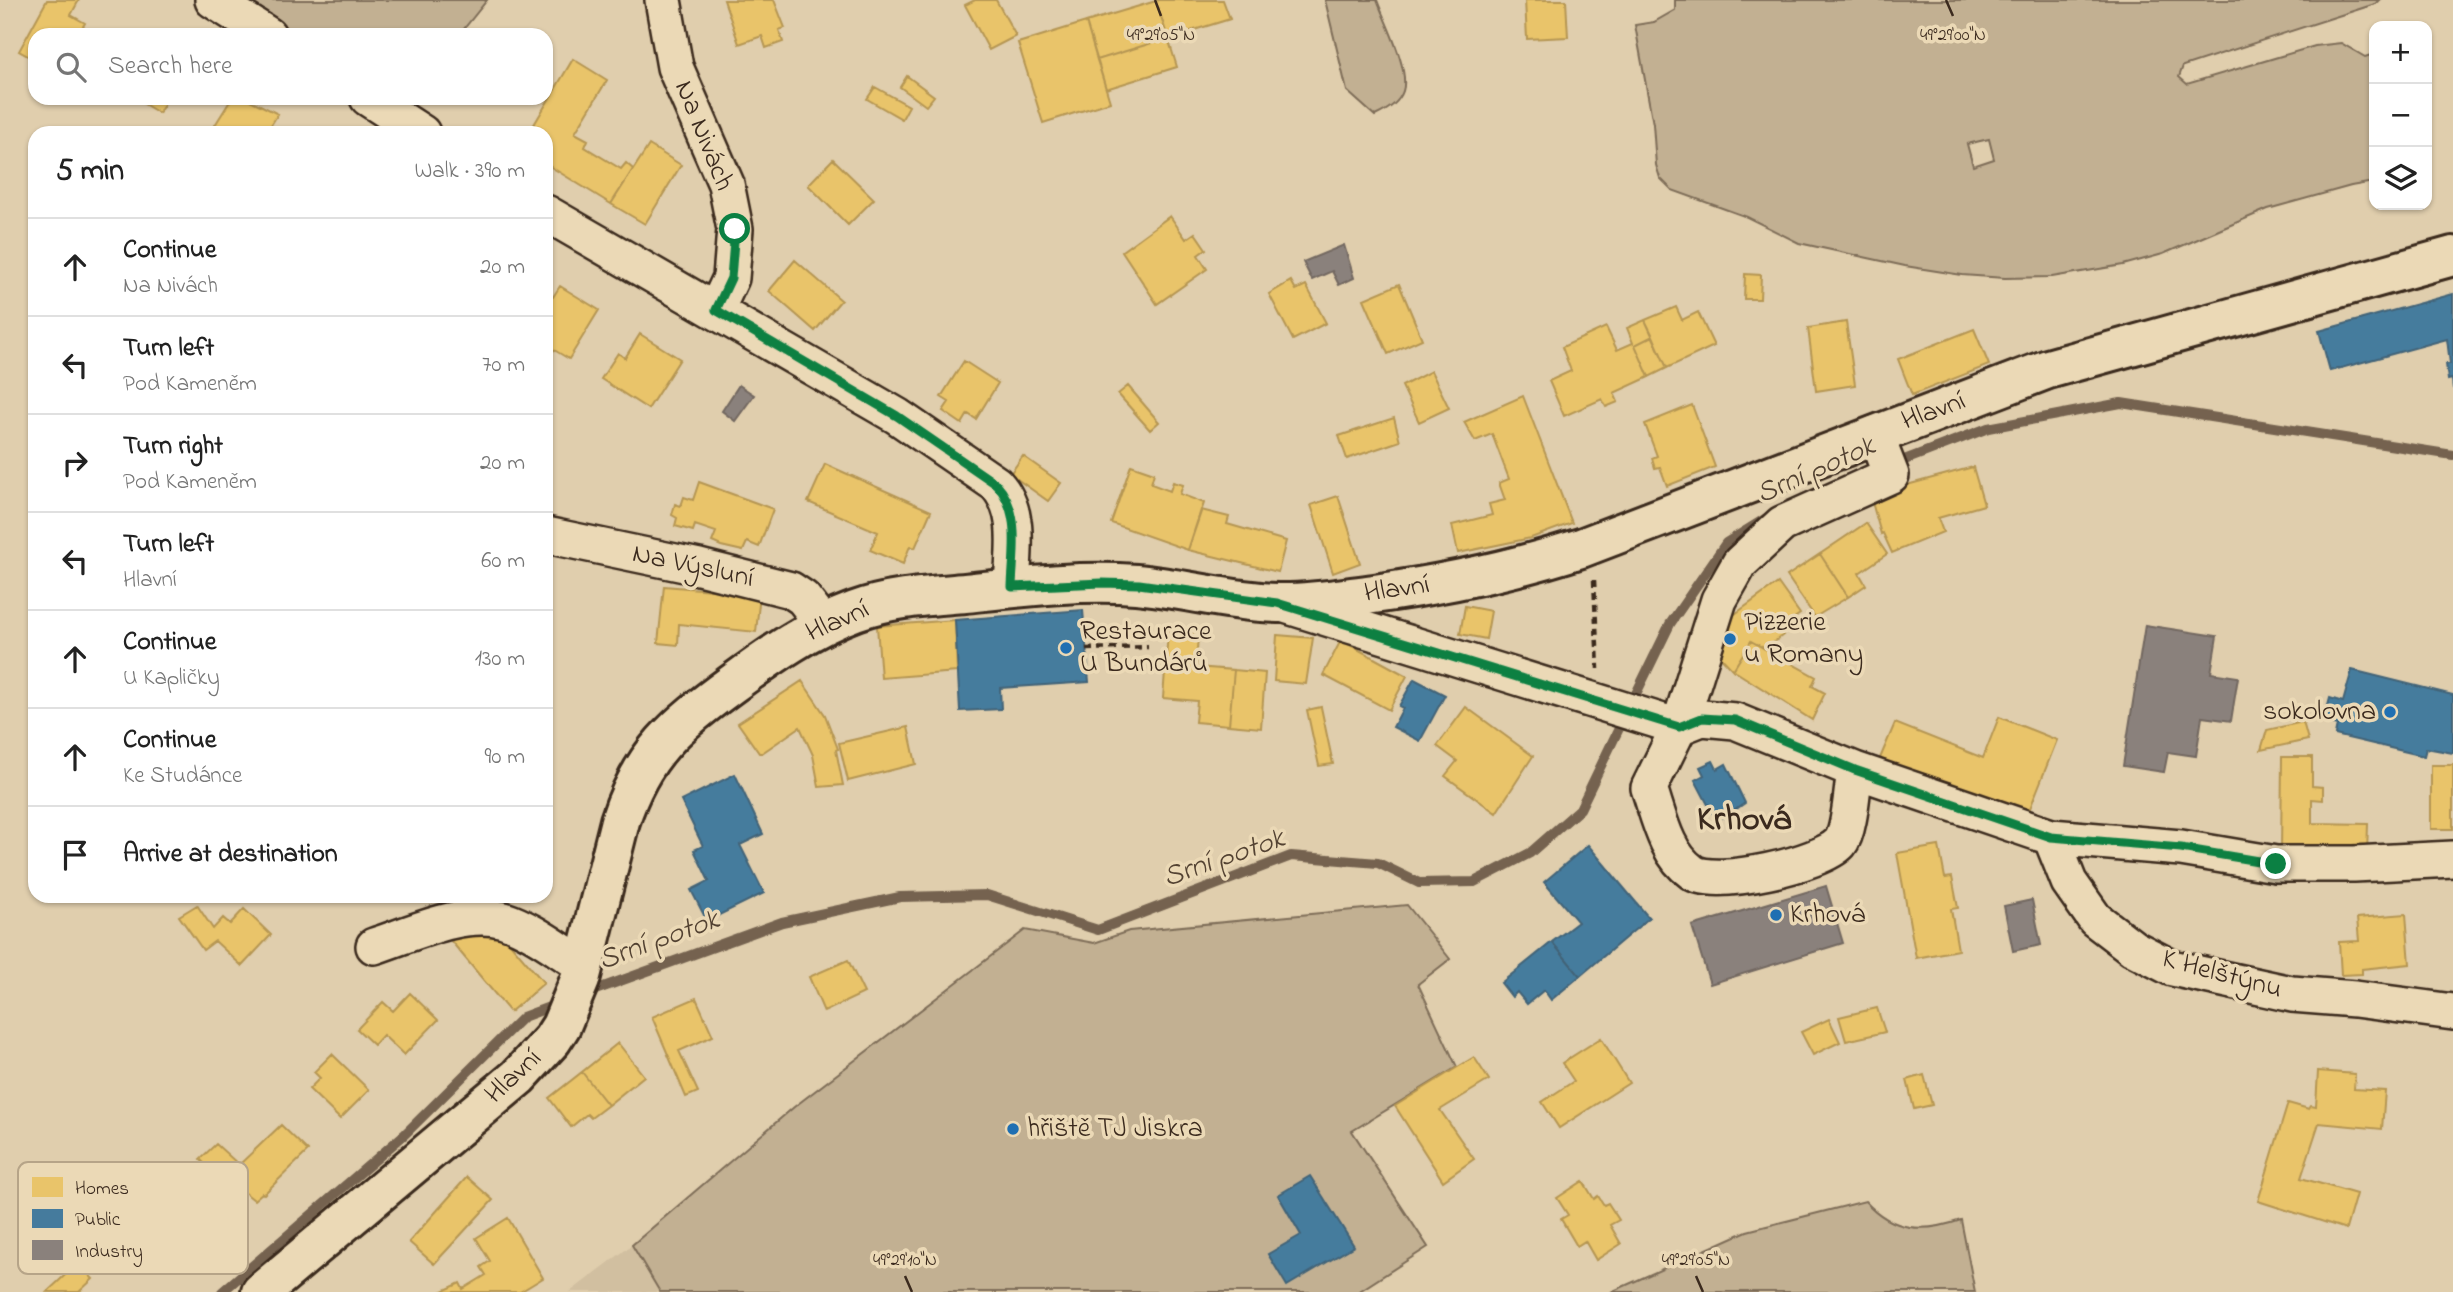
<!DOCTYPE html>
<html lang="en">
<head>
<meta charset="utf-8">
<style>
	:root { --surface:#fff; --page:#f6f6f6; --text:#222; --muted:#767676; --line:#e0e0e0 }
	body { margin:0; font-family:"Indie Flower",sans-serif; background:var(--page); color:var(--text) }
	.controls { position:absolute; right:21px; top:21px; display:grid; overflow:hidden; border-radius:14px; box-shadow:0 2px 5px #0004 }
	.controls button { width:63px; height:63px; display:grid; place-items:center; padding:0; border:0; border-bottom:2px solid var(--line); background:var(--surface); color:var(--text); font:35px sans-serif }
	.stop { position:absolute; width:21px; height:21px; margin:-16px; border:5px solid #0b8043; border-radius:50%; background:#fff }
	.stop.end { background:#0b8043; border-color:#fff; box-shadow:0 2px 7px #0008 }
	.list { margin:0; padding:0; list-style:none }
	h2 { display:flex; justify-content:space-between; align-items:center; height:91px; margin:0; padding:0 28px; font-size:30px }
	h2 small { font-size:23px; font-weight:400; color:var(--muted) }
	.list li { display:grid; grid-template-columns:46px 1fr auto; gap:21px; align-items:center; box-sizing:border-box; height:98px; padding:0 28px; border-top:2px solid var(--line) }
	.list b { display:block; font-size:26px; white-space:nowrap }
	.list p { margin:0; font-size:23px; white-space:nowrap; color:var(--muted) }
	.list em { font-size:23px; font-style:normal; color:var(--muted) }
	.icon { flex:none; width:38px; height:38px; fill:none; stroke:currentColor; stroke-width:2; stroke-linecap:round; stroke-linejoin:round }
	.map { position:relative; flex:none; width:2453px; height:1292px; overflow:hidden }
	.search { position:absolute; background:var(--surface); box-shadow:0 2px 5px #0004; left:28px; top:28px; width:525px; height:77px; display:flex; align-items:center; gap:18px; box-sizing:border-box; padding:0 24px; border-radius:21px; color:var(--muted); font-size:26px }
	.panel { position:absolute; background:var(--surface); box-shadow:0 2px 5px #0004; left:28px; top:126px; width:525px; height:777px; border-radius:21px }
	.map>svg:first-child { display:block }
	.built { fill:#d1bfa0 }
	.green { fill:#c2b092; stroke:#7e6d58; stroke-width:2; fill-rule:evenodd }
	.homes { fill:#e9c46a; stroke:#b59653; stroke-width:2 }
	.public { fill:#457b9d; stroke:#426377; stroke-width:2 }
	.industry { fill:#8a817c; stroke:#726760; stroke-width:2 }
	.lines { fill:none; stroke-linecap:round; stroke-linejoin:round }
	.stream { stroke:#74624f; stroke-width:10 }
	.street-casing { stroke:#3b2a1e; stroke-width:40 }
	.secondary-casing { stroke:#3b2a1e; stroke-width:44 }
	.path { stroke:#3b2a1e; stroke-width:4.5; stroke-dasharray:7 5; stroke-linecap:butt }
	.street { stroke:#ebd9b6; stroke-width:35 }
	.secondary { stroke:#ebd9b6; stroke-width:38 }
	.route { stroke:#0b8043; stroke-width:9 }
	.ticks { fill:none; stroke:#3b2a1e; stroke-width:2.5 }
	.poi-dot { fill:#1f6fb2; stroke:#ebd9b6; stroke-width:2.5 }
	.labels { text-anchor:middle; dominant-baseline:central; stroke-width:7; stroke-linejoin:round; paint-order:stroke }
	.street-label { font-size:28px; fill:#3b2a1e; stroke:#ebd9b6 }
	.poi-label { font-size:28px; fill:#3b2a1e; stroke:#ebd9b6; text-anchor:start }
	.water-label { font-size:30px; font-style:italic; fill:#534232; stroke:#ebd9b6 }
	.district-label { font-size:35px; font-weight:bold; fill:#3b2a1e; stroke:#ebd9b6 }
	.key { fill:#ebd9b6; stroke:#b6a488; stroke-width:2 }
	.key-label { font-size:19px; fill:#3b2a1e }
	.ticks-label { font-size:18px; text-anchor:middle; fill:#3b2a1e; stroke:#ebd9b6; stroke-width:7; stroke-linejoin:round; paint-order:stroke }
</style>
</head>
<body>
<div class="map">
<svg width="2453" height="1292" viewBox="0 0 2453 1292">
	<rect width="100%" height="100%" fill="#e0cead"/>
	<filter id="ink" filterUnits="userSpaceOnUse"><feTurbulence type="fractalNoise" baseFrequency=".0143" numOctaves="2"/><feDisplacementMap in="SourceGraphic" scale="14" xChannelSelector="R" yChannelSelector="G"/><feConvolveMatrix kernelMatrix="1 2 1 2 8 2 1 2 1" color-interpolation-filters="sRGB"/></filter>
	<g filter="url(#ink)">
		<path class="built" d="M632,1245l28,47h-90z"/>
		<path class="green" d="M240,0h247l-28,35h-169l-50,-31z
			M1325,0h52c8,22 33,69 26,91 -4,12 -17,20 -28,25l-28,-25z
			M1675,0h704l-4,4 -192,62 -4,11 8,7 128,-38 26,-3 24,14 9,-3v128l-23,4 -83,23 -105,45 -40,11 -71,12 -47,1 -43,-3 -57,-9 -106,-23 -52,-26 -75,-27 -12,-12 -4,-13 -3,-41 -18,-99 19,-3 21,-12zM1989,139l5,20 -21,7 -6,-22z
			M1407,905l43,54 -32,25 39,83 -105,64 76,116 -70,45h-698l-28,-47 162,-138 231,-177 69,13 35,-12z
			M1865,1201c28,31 59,32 96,19l14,72h-364l136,-61z"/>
		<path class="homes" d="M47,0h32l-8,15 14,8 -3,5 11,7h-58v25l-16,-9z
			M724,0h50l11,28 -6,2 4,12 -17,6 -4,-12 -23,8z
			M975,0h21l20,36 -27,14 -24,-45z
			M1159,0h64l7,19 -62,19 -12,-37z
			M1525,0h41l2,37 -41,2z
			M1156,1l12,37 -71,22 -11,-38z
			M1086,22l24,80 -67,21 -25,-80z
			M1168,38l9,29 -71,22 -9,-29z
			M573,59l34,21 -32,53 13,7 -3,7 36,22 5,-6 7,6 -22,35 -65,-40v-31h-17z
			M907,76l27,20 -8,10 -26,-19z
			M875,87l34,19 -7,13 -35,-20z
			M134,98h34l-9,15z
			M232,98h14l32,16 -12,19h-56z
			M649,145l32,20 -36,59 -34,-20z
			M833,159l41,40 -26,26 -40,-40z
			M1170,216l16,23 9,-6 11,16 -8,6 9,14 -50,35 -35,-53z
			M795,260l46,40 -26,31 -46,-40z
			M1745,274l16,1 -1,24h-16z
			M1291,281l5,9 10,-5 20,38 -33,17 -24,-46z
			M1399,284l23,55 -34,15 -24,-55z
			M560,286l39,24 -30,49 -23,-14v-52l7,4z
			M1676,307l6,13 16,-8 16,34 -47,22 -22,-48z
			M1645,320l8,16 -18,9 14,32 -35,16 4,9 -12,5 -4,-8 -38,17 -15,-35 22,-10 -9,-24 44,-20 11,23 16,-7 -6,-15z
			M1846,322l9,63 -39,6 -8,-63z
			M1974,329l15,36 -77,30 -14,-36z
			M640,334l40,25 -32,50 -47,-30 17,-26 7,5z
			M1653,336l14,32 -18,9 -14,-32z
			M964,361l34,22 -22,36 -8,-5 -6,10 -19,-13 6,-9 -8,-5z
			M1431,371l18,37 -30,14 -17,-36z
			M1128,386l31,36 -9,8 -32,-36z
			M1523,396l49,127 -41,15 -73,15 -6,-28 40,-10 -3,-11 16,-4 -6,-17 10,-4 -17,-45 -17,7 -11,-19z
			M1692,405l23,62 -48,19 -7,-19 -5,1 -3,-10 5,-2 -12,-32z
			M1394,418l6,23 -53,18 -8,-23z
			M1023,456l38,27 -13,18 -38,-27z
			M825,464l106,47 -16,37 -5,-2 -7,18 -33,-14 8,-18 -70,-30z
			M1131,465l23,8 -3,11 19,7 3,-9 10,3 -3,9 24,9 -16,47 -77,-27z
			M1973,467l11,38 -46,13 5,14 -51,21 -9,-20 -2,1 -11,-39z
			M699,482l74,27 -14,38 -12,-5 -4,9 -22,-5 -9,-4 4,-10 -21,-7 -2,6 -18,-5 2,-8 -5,-3 3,-11 6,2 3,-9 9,3z
			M1338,496l22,67 -27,10 -22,-68z
			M1201,510l28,7 -2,7 59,17 -8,31 -90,-22z
			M1866,523l21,31 -28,19 7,12 -18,12 -28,-43z
			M1820,554l28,43 -33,20 -28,-41z
			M1778,583l22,31 -21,15 4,6 -18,14 -14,-8 -18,29 -18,-19 6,-27z
			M664,586l96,8 -4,38 -77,-8 -1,21 -20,-2z
			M1465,606l26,5 -5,28 -26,-5z
			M955,620l2,52 -76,6 -4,-52z
			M1168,632l30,2 -2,33 38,3 -5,55 -34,-3 2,-21 -34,-3z
			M1277,635l36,3 -7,46 -32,-3z
			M1341,640l66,36 -18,34 -66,-35z
			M1751,641l65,36 -4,9 13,7 -13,27 -79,-50z
			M1234,670l31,3 -4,55 -32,-3z
			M802,681l23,34 13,34 -2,1 7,35 -24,2 -6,-32 -13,-28 -38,26h-3l-21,-30z
			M1321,707l12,57 -14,2 -12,-56z
			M1466,707l67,49 -37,57 -51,-37 12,-15 -20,-15z
			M1999,717l58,23 -32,81 -147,-58 17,-40 88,35z
			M2303,722l5,18 -47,10 6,-20z
			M908,727l8,37 -68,17 -9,-38z
			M2282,757h30v29l11,1v13l-11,-1v24l56,1 -1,30 -86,-1z
			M2431,765h22v64h-22z
			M1939,846l6,32 7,-1 6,31 -7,1 7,41 -42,8 -19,-105z
			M197,905l16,24 10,-11 7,6 14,-15 27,26 -29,31 -27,-25 -12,9 -24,-34z
			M2406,914l4,50 -48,5v5l-21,1 -2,-33 20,-1 -2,-23z
			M468,926l31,4 45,53 -34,29 -59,-71z
			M848,960l16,33 -40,19 -15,-35z
			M410,993l28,27 -34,35 -21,-20 -9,10 -17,-16 26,-27 10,9z
			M696,998l17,38 -34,15 19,41 -12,5 -34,-80z
			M1877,1008l8,24 -39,9 -7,-24z
			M1829,1019l11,23 -27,13 -12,-23z
			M1601,1038l28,45 -70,45 -17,-26 32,-21 -12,-18z
			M618,1043l26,33 -36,29 -26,-33z
			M332,1054l37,36 -29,29 -31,-30 11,-11 -6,-6z
			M1474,1057l15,23 -49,30 34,49 -31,22 -48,-75z
			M2318,1071l37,3 -1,15 31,2 -3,38 -63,-6 -18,55 55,16 -10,35 -88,-28 30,-98 21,6 2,-3 5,1z
			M582,1072l26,33 -17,13 -4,-4 -16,13 -22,-29z
			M1924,1075l8,30 -18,4 -7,-29z
			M281,1125l27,26 -44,43 -2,-1 -8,7 -26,-21 -16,-7 -12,-13 16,-15 23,21z
			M467,1177l26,23 -59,64 -25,-22z
			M1583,1181l11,18 4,-3 6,9 4,-2 11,17 -9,5 11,19 -25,16 -11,-19 -8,5 -16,-27 7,-4 -11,-17z
			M508,1218l35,60 -23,14h-79l19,-9 3,6 23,-14 -5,-8 9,-6 -14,-23z
			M78,1263l15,16 -14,13h-32z"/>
		<path class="public" d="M2453,294v95l-1,-10 -4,1 -2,-16h4l-3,-25 -117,32 -11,-40z
			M1083,610l6,72 -89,6 1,21 -41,2 -5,-91z
			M2352,670l101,25v58l-27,-5 -2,8 -89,-21 2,-10 -13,-4 6,-23 13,4z
			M1414,679l31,16 -25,46 -27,-14 10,-19 -4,-2z
			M1713,761l4,8 9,-5 19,39 -20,14 -10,1 -20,-38 9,-5 -4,-8z
			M735,774l28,60 -23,11 24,48 -57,28 -16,-31 18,-9 -15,-31 9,-4 -22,-45z
			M1588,845l61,73 -69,58 -28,-34 26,-20 -34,-40z
			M1552,942l28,34 -29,24 -7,-10 -17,14 -10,-12 -5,5 -11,-14z
			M1310,1176l44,70 -67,40 -19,-32 33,-19 -23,-40z"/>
		<path class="industry" d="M1344,245l10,33 -15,7 -7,-14 -20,9 -9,-18z
			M739,385l15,10 -19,26 -13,-10z
			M2145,625l72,11 -6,37 27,4 -7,44 -29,-4 -6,39 -28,-4 -4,20 -41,-6z
			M1826,886l17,57 -133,41 -18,-58z
			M2032,900l9,45 -28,6 -9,-45z"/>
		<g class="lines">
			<path class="stream" d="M1894,464l94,-36 133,-25 332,52
				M1631,704l39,-80 56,-81 42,-26
				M587,993l195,-71 118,-25 87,-2 111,35 193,-74 87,7 41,20 55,-1 56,-29 50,-44 44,-91
				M222,1292l183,-158 118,-117 37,-14"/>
			<g class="street-casing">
				<path id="street" d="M213,0l55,35
					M663,0l12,67 51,117 9,45 -4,49 -15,32
					M368,98l54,35
					M546,213l351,203 99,68c26,28 17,68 16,104
					M546,535l153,32 92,23 12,8 21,27
					M1285,605l394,122 23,-9 33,3 120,49 196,67 130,11 95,16h78l99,-5
					M1855,770c-3,17 -5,61 -15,73 -19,21 -125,45 -148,29 -26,-18 -33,-55 -43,-84l30,-61 40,-127 21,-37 42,-39 109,-49 -16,-41
					M2051,837l18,45 26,37 38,29 39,20 120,26 63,5 98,13
					M374,946c37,-12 91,-38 130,-26 28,9 54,30 79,45"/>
			</g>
			<g class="secondary-casing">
				<path id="secondary" d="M261,1292l257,-215 34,-37 9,-14 19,-46 40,-159c22,-68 56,-96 112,-137 38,-28 79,-57 123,-73 35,-13 74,-15 110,-18 57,-6 114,-13 171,-9 47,4 95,18 142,19 32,1 64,-5 96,-9 71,-10 139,-24 207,-46l467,-179 405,-113"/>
			</g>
			<path class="path" d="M1594,580l4,89
				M1086,649l62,-2"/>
			<use href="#street" class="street"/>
			<use href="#secondary" class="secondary"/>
		</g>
	</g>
	<g class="lines" filter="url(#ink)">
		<path class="route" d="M735,229l-4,49 -15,32 181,106 99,68c26,28 17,68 16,103l90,-4 37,1 138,19 402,124 23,-9 33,2 120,50 196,67 130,11 95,16"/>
	</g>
	<path class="ticks" d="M1155,0l6,16M1946,0l7,16M905,1276l7,16M1696,1276l7,16"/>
	<g class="poi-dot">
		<circle cx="1730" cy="639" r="7"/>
		<circle cx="1066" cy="648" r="7"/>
		<circle cx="2390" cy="712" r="7"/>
		<circle cx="1776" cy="915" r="7"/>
		<circle cx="1013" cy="1129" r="7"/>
	</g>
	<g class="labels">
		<g class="street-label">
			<text transform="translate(703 136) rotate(68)">Na Nivách</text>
			<text transform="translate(1934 412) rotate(-20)">Hlavní</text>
			<text transform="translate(693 567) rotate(12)">Na Výsluní</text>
			<text transform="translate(1397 590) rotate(-8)">Hlavní</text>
			<text transform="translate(838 622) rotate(-24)">Hlavní</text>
			<text transform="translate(2222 975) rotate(15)">K Helštýnu</text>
			<text transform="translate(514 1077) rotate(-43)">Hlavní</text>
		</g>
		<g class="poi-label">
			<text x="1744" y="623">Pizzerie<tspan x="1744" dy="32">u Romany</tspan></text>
			<text x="1080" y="632">Restaurace<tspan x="1080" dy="32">U Bundárů</tspan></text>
			<text x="2376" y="712" text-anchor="end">sokolovna</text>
			<text x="1790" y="915">Krhová</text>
			<text x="1027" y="1129">hřiště TJ Jiskra</text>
		</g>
		<g class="water-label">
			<text transform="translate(1816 471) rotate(-24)">Srní potok</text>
			<text transform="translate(1224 859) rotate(-19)">Srní potok</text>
			<text transform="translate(659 941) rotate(-20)">Srní potok</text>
		</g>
		<g class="district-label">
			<text x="1744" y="820">Krhová</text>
		</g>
	</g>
	<rect x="18" y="1162" width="230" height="112" rx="10" class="key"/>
	<rect x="32" y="1177" width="31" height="20" fill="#e9c46a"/>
	<rect x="32" y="1209" width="31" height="19" fill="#457b9d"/>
	<rect x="32" y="1240" width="31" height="20" fill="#8a817c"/>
	<g class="key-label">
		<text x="75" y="1194">Homes</text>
		<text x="75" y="1225">Public</text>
		<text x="75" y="1257">Industry</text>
	</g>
	<g class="ticks-label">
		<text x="1161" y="40">49°29'05"N</text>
		<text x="1953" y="40">49°29'00"N</text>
		<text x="905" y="1265">49°29'10"N</text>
		<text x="1696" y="1265">49°29'05"N</text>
	</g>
</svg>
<div class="controls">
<button>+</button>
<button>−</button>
<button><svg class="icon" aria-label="layers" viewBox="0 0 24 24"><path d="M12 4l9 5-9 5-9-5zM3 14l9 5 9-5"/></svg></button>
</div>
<div class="stop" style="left:735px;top:229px"></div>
<div class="stop end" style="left:2276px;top:864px"></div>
<div class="search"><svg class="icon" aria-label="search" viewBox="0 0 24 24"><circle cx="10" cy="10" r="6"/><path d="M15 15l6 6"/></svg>Search here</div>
<section class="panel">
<h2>5 min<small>Walk · 390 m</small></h2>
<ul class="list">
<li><svg class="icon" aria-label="ahead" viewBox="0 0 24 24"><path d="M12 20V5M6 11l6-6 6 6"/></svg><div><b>Continue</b><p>Na Nivách</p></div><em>20 m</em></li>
<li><svg class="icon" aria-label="left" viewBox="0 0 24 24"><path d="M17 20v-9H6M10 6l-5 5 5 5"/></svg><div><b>Turn left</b><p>Pod Kameněm</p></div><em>70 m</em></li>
<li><svg class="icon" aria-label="right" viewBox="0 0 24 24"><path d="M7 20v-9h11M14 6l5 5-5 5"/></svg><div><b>Turn right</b><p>Pod Kameněm</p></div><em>20 m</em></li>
<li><svg class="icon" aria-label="left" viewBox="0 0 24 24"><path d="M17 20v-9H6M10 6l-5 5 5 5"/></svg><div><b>Turn left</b><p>Hlavní</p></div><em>60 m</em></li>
<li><svg class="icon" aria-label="ahead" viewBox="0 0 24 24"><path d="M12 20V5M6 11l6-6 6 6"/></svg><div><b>Continue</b><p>U Kapličky</p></div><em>130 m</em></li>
<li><svg class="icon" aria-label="ahead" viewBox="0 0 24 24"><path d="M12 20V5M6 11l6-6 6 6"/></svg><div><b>Continue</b><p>Ke Studánce</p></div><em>90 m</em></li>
<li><svg class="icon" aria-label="arrive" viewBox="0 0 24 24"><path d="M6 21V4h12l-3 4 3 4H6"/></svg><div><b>Arrive at destination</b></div></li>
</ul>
</section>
</div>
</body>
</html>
